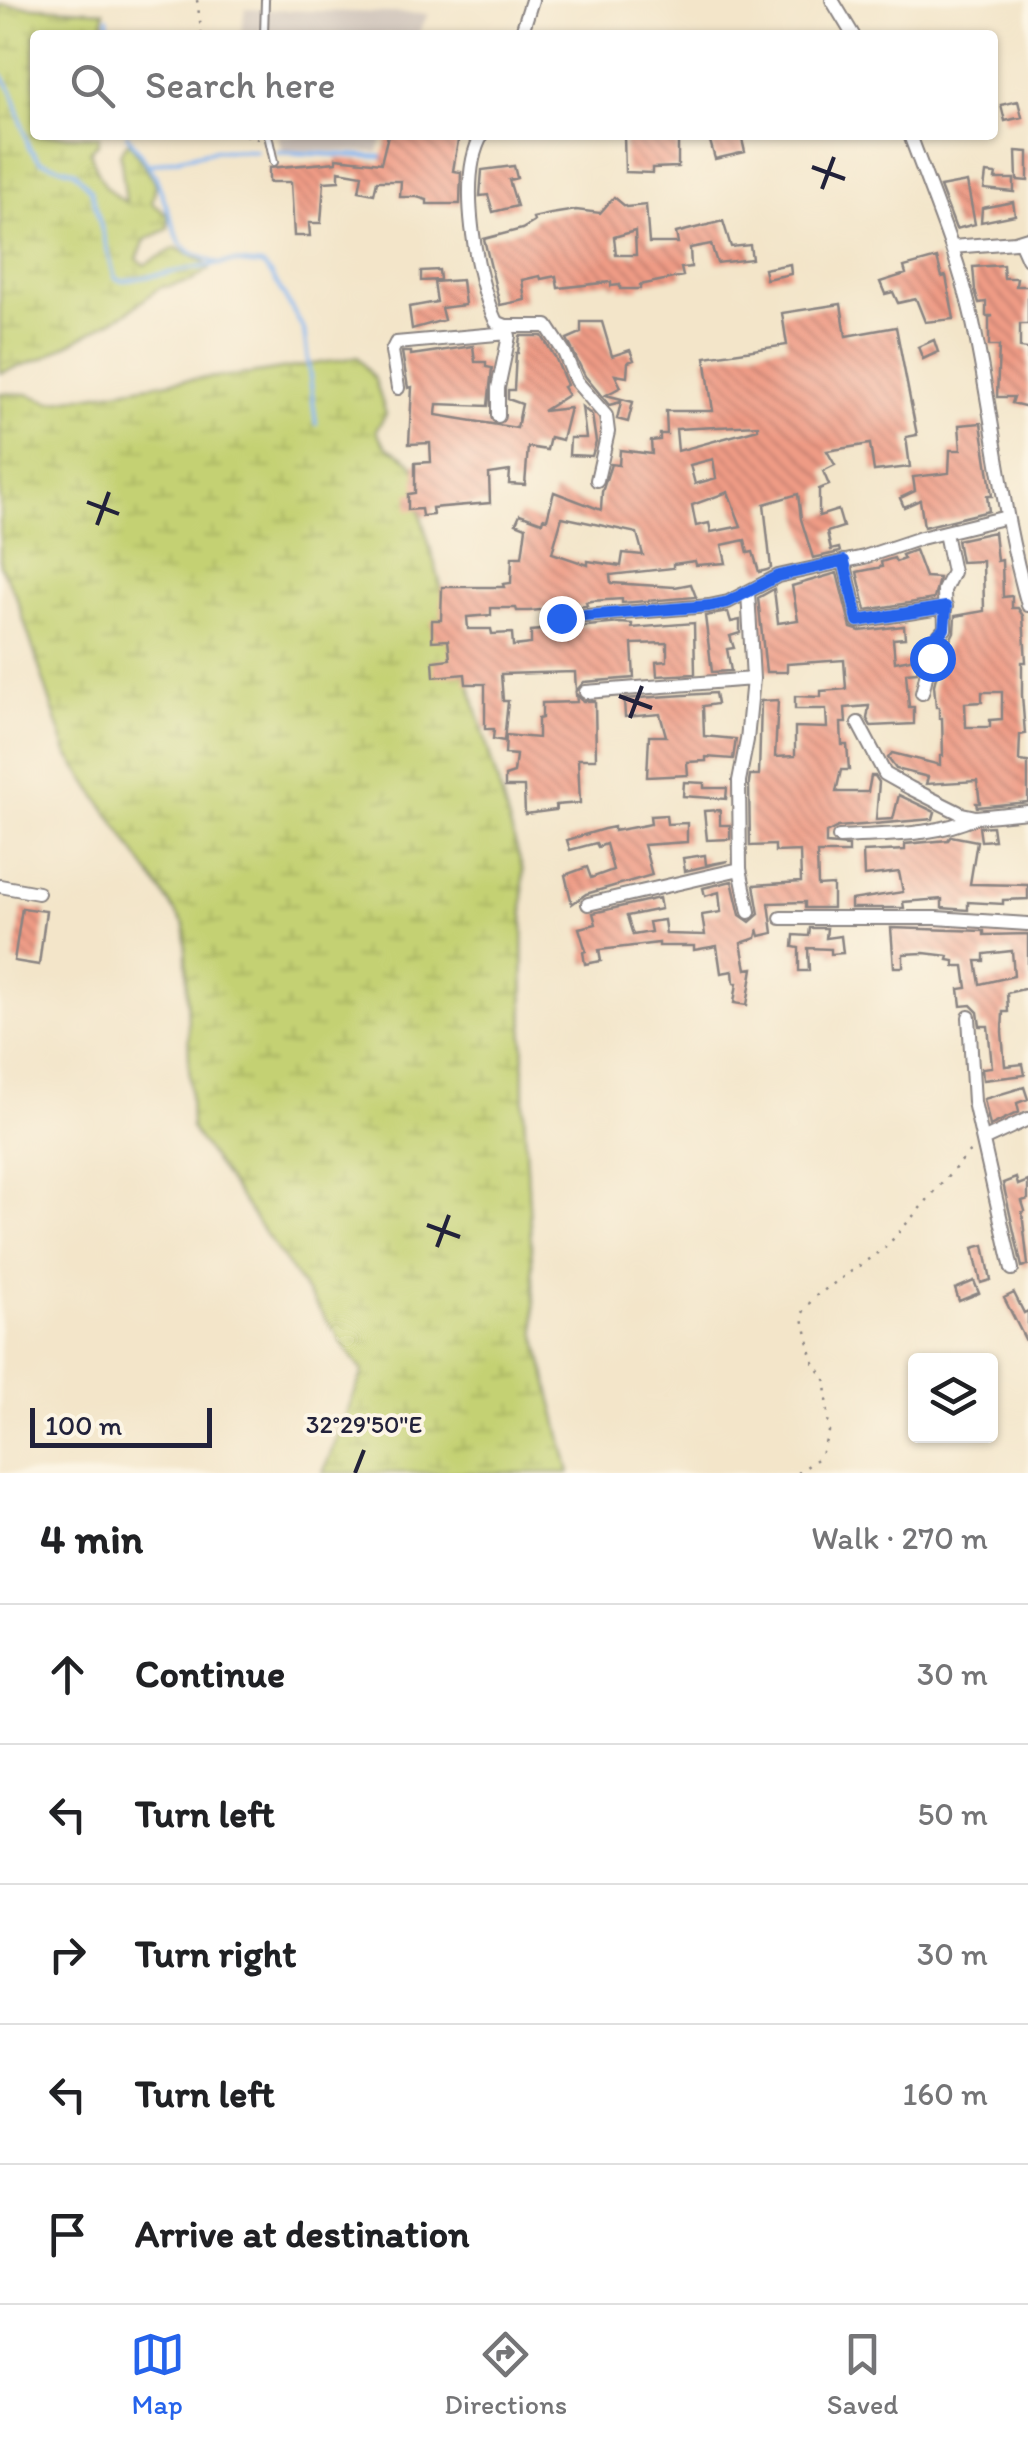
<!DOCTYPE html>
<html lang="en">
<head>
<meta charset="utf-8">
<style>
	:root { --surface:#fff; --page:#f6f6f6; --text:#202124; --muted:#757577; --line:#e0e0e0; --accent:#2563eb }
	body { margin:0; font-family:Itim,sans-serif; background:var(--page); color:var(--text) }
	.controls { position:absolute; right:30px; bottom:30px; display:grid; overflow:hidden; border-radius:10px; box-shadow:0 2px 8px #0004 }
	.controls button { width:90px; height:90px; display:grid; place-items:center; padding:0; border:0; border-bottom:2px solid var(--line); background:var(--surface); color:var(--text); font:50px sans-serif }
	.scale { position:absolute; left:30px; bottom:25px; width:182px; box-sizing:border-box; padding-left:10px; border:5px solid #22223b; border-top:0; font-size:28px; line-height:35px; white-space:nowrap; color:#22223b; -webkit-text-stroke:8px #fcf5e5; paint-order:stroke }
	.stop { position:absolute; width:30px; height:30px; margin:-22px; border:8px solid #2563eb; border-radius:50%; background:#fff }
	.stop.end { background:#2563eb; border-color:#fff; box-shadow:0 2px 10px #0008 }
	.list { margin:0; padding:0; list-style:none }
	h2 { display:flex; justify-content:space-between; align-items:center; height:130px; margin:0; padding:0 40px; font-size:42px }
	h2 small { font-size:32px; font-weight:400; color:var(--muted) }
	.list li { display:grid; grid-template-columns:65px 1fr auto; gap:30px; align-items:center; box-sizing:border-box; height:140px; padding:0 40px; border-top:2px solid var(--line) }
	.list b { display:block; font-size:38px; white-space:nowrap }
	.list em { font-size:32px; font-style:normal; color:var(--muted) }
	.icon { flex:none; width:55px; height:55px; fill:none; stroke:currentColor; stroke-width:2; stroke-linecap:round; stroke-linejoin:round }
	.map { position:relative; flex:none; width:1028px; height:1473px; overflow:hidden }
	.search { position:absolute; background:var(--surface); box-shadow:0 2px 8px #0004; left:30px; right:30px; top:30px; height:110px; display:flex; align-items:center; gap:25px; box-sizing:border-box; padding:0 35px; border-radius:10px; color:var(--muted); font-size:38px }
	.sheet { height:830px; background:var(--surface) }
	nav { display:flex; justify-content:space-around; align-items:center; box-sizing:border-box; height:140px; border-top:2px solid var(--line); background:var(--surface); font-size:28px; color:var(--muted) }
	nav a { display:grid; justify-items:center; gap:5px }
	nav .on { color:var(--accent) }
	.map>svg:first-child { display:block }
	.industrial { fill:#cec2b9 }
	.wetland { fill:url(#wetland-marsh); stroke:#737a57; stroke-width:2.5 }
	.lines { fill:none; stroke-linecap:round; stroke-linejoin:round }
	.stream { stroke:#84b6f1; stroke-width:4 }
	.building { fill:url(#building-back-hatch); fill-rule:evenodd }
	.lane-casing { stroke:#8a8482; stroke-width:10 }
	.street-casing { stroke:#8a8482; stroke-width:16 }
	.path { stroke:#8a8482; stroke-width:2.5; stroke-dasharray:2.5 8; stroke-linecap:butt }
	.lane { stroke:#fff; stroke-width:6 }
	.street { stroke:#fff; stroke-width:12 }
	.route { stroke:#2563eb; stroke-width:12 }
	.ticks { fill:none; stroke:#22223b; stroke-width:4 }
	.ticks-label { font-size:25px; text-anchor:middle; fill:#22223b; stroke:#fcf5e5; stroke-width:8; stroke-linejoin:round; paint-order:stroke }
</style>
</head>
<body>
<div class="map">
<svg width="1028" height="1473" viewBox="0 0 1028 1473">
	<defs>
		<pattern id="wetland-marsh" width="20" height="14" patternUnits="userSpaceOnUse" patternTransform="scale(2.5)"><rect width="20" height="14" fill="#c4d173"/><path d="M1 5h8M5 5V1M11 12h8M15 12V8" fill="none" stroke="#a8b364"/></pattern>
		<pattern id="building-back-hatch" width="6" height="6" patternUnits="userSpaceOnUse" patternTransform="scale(2.5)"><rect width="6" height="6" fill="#ef9b85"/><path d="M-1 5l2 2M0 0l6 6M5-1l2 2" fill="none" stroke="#c17e6e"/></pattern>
	</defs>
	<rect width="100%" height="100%" fill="#fcf5e5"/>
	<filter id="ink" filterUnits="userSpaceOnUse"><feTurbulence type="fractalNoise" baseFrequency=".01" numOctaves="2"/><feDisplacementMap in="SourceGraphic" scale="20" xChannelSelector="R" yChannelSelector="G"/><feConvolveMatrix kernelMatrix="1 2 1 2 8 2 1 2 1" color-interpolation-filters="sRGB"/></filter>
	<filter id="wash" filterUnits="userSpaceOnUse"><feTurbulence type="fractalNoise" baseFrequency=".0048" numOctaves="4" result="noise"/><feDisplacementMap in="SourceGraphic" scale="40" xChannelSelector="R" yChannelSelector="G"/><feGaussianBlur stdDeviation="2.25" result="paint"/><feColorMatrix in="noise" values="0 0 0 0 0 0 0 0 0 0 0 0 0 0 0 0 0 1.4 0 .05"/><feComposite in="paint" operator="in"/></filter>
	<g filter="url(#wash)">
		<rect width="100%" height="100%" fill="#f3e5c9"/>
		<path class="industrial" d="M245,9l183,5 -10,21h-177z
			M277,135h107l-6,17 -95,-2z"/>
		<path class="wetland" d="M0,5l104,6 -1,21 -68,3v100l64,1 -1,8 -8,7c7,22 14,41 36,51l-6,-49 9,-12 27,43 -4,19 16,12v14l-23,11 -8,19 7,6 32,-17 27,13 6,8 -17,12 -33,7 -30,23 -85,47 -44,15z
			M358,357l17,23 11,34 -10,16c12,27 17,16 34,32 12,11 9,32 9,47l104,362 1,239 12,225 34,138h-247l40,-101 -172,-244 -6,-202 -118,-173 -51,-157 -16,-31v-172l27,1 24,8 123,-21 76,-7z"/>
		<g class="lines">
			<path class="stream" d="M108,18l1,17
				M0,72l13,21 16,55 11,13 34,10 17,19 24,88 7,3 109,-19 31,3 10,10 32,55 12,94
				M127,135l28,40 25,68 10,9 28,12
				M278,152l107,5
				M149,165l67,-15 40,1"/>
		</g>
		<g id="blocks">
			<path class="building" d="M1018,101l4,16 -17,4 -4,-16z
				M388,135h71l-6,36 8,1 -1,32h-33v-4l-10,-3h-17l1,-16h-24l-3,13 -15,-3 3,-16 -23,-4v10l-15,1 -3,41h-12l1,13h-16l-3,-54h-22v-14l67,-6v-4l45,5z
				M624,135h54v32l-26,1v5l-27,-1z
				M733,135h8l4,17 -30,7 -5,-18z
				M1016,151l12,1v29l-11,-1z
				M514,166l3,12 -8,2 8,26 -24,6 -5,-17 -8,1 2,-26z
				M986,173l10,1 -1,5h19v13l-30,-3z
				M967,182l8,42 -19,5 -16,-42z
				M614,197l12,10 20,-2 3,38h29l-2,-10 47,-12 8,26 19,-2 2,14 -35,4 -6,-19 -21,4 1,19 -10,1 2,8 -43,9v4h-20v-4l-9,1v-4l-53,6 -2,-12 -15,3 -1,-3 -18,4 3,20 -25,5 -16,-66 38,-10 12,-7 -1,-4 18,-4 25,-4 24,3zM635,231l1,24h-20l-2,-18z
				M1013,202l2,13 -34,7 1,-14z
				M937,258l5,19 4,-1 8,43 -29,3 -9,-23 -18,4 -5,-11 -8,2 -5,-12 26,-8 -2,-7z
				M790,264l1,10 -25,5 -2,-10z
				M1003,265l1,13h13l-1,8h12v38h-8v24l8,1v58l-16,-4 2,-6h-17l2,-51h-10v-29l4,-1h-7v-14l-7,1 -4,-13 -2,-23z
				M439,270l1,10 -19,1v-10z
				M462,280l3,25 -24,3 3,12 -32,9 -3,-22 28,-5 -3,-20z
				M841,304l5,32 50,-9 21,108 -11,2 4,30 -36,4 -4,-27 -43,7 8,14 -12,6 6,14 -10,4v27l19,-6 5,17 -16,5 4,18 8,-2 1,4 -27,6 -12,-39 -3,-25 -34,10 7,64 -4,2 -8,2 -6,-20 -5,1 -3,-13 -23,5 4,18 -30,2 -1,-4 -22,3v4l-63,7 1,8 64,4 16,-3 5,13 -74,6v-4l-31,2 -5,1 1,4 -58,5h-12l-1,-3h-25v7l-24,2 1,12h23l1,5 20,-1 1,13 18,-2v-13l90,-8 11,1v4l62,-5 1,51 -38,2 -1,-14 11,-1v-18l-35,1 2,34 -50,4 -8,9 -1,-19 -74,2 2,27h5l-4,40 -11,-2 1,-10h-9v-45h-19l-1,-10 -31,3 -1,-16 17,-2 -2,-19 -16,1v-21h9l1,-33h62l-1,-3 8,-1 1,-26h10l4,-30 -10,-4 4,-9 22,8 1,-4 4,1 7,-27 47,18 1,-18 9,-28 8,1 1,-15 32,4 -1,-13 9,-1v-6h7l-1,-23h47l-8,-54 82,-12 -5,-32zM758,425v4l-80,22 -2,-22zM713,459l3,19 -21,6 -5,-19zM728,492l13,34 -30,6 -2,-9 -13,3 -4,-21zM562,517l75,16 6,22 -20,-2 -2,13 -33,-5v4l-36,-12z
				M581,322h21l10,34 18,-6 4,10 -6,2 -1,15 -12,-2 6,12 -15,8 27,7 -5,20 -11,-3 4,-17 -12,3 -24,-29 -18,-37 14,-6z
				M520,336h22l13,21 12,28 -4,2 5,8 -25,16 27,-3 -8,32 -12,-3 -3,13 -19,-3 -3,38 -16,-1 1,-13 -21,3 1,29 -58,5 1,7 -11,1 -1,-7 -13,1v-16l7,-1v-30l16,-1 -1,-19 -21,1 3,-57 -4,1 -6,-36h9v3l62,-9 2,16h11v5l6,1 -4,38 -51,-2 -1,11 81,13 5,-24 -14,-5v-9h6l2,-37h2z
				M934,340l4,12 -15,7 -5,-12z
				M582,407l10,8 4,27 -4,14 -23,-1 1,-17h16z
				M981,423l11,73h-5l2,15 -65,16 -4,-27 -16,7 -4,-9 15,-7 -2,-14 36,-4 1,-23h11l-2,-25z
				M994,532l3,29 5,-1 1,37 9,-1v12h6l5,8 3,46h-4v33l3,39 -5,1 -1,26 9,1v40l-51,5 -1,-4h4l-3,-22 -51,3 2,-7 -32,-8 -8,-11 4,-5 48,12v-9h3l-1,-38h-3v-11h-3l-2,-22 6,-24 14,-29 1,-16 29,-5 -1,-50 -22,1 -4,-22zM982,692h20v27l-12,1v7h-24l-1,-24 17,-1z
				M915,550l10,27 14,1 -5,21 -68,11 -9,-38 25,-5 -1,-5 13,-4 2,4 8,-3 -2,-4z
				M837,573l14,55 9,3 44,-5 1,12 -12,1 2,23 25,-5 -3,15 -11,1 3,34h5v17l-43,2 -4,-7 2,-13 -24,2 1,15h-5l1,22h5l2,25h-8l-5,22h32l3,-16h4l4,6 -3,38 17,-1 6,-24 36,17 -2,7 -95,8 -12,6v11l23,2v7h-32l1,33 15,-1v23h-28v-6l-36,1 4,30 -13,3 -2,-7 -2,9 -15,5 5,26 7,-1 -6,37 -13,-2 3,-20h-3l-1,-12 -12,2 -4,-27 -23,4v-4h-35v-3l-60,7 2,11 -16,3 -2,-12 3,-1 -7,-23 17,-4 -3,-11 66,-15 2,11 -34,7 6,19 18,-3 -2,-10 15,-2 2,14 39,1 -3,-20 19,-3 -2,-20 -14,4 -2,-8 29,-7 8,34 10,7 9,-8 -5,-29 47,-3 -1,-31 -25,1v-7l-25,1 -1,-64 1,-7h9l2,-74 17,-1 -3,57 20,-1v-29l32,1 -1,-19h-31v-13l26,1v-6l25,-2 -2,-29 -57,4v8h-21l-8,-74 16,-9 4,34 20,-3 -6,-34z
				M728,612l3,10 9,-2v13l-10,3 4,12 -7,1 4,22 -19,1 -7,-56z
				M715,693l2,11 -14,2 1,30 32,3 -3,20 -27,-2v4l-19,1 1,13 -41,2 2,-41h17l-6,-22 -35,3 -1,-18z
				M576,694l7,7h12l1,58h-18l2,44 -24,2v5l-31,4 -1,-27h-19v-11l9,-3 2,-18 -11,-1 1,-19 32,3v-19l4,-1v-15l35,-1z
				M684,782l20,1v5h23l-1,11 -43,-3z
				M720,810v15h10v14l-23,1 -3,-29z
				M666,815l1,9 20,-1v19l-43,3 8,30 -66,19 -14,10 -7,-29 22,-8 4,11 22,-8 -7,-26 -8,3 -2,-4 -26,7 -3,-10 37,-11 10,-2v4l37,-7 -1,-8z
				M992,826l2,14 -13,1 -2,-14z
				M951,836l26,5 -7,43 58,1v14l-25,1v4l-35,-2v8l-26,-2v-9l-39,3 1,6h-53v-8l52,-8 -4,-20 -35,4 -1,-24 42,-2v-6l43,-4z
				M705,855l1,10 22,-4 -43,10 -2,-13z
				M22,908l24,3 -7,54 -25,-4z
				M810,928h17l-1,10 15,-2 2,17 -12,1v-5l-23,-1 1,23h-10v-23l-6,-1 1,-12 15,1z
				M891,928l93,3v4l44,-1v54l-21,5 1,19h-5l-1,20 3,34 18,-2 2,11 -42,5 -1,-12 10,-1 -4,-41h-8l-2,-14 -7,-7 -10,1 -2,-17 8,-1 -3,-22h-10v-5l-6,-1 1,-4 -25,-3 -21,1v13h-9zM1012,951l2,25 -34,8 -4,-23h8v-7z
				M1024,1087l4,12 -11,4 2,9 -29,14 -6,-27z
				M1016,1178l2,7 10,-4v18l-6,2 3,10 -3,1 6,53 -6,2 -19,-84z
				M984,1245l7,35 -10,3 -8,-35z
				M974,1281l5,12 -20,8 -4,-12z
				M1014,1293l10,20 4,-2v34l-24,-47z"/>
		</g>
	</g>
	<g filter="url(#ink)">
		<use href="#blocks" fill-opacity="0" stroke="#8a8482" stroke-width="2.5"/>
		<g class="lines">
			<g class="lane-casing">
				<path id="lane" d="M264,35l1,-35
					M268,135l6,27"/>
			</g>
			<g class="street-casing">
				<path id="street" d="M832,0l21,35
					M521,35l11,-35
					M482,135c-25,42 -6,144 14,187l10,4 3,10 -11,52v28
					M910,135c22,60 48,120 62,183 21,95 29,193 56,287
					M1020,241l8,18
					M952,247l63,-5 13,-4
					M506,326h41l17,26 12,29 30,35 2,16 -11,48
					M398,388l-6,-37 4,-8 112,-10
					M844,561l14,60 88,-14
					M561,618l148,-12 19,-4 50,-26 86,-19 57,-19 86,-21
					M586,692l167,-13
					M922,693c5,-17 9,-55 23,-64l-1,-39 9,-18 -8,-39
					M858,723l27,51 25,14 52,26 14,3 52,-5
					M839,837c46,-3 95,0 137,-20
					M740,869l9,43
					M0,886l38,7
					M588,904l152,-35 -1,-88 8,-41 6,-61 -5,-87
					M781,918h155l92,6
					M969,1017l5,85 38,167
					M985,1139l43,-20"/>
			</g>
			<path class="path" d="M197,0l5,35
				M246,135l12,4
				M798,1473l22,-16 9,-25 -3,-51 -13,-20 -11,-47 11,-16 73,-51 86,-98"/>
			<use href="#lane" class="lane"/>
			<use href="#street" class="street"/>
		</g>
	</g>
	<g class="lines" filter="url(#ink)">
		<path class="route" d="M561,618l148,-12 19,-4 50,-26 66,-15 14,60 88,-14 -2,22 -6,5 -6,24"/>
	</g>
	<path class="ticks" d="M812,167l33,12M822,189l12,-32M87,502l32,12M97,525l12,-33M619,696l33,12M630,718l12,-32M427,1225l33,12M437,1247l12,-32M355,1473l9,-23"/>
	<g class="ticks-label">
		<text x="364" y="1433">32°29'50"E</text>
	</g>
</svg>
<div class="controls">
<button><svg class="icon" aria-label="layers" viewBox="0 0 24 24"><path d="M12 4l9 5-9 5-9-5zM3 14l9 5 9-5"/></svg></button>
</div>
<div class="scale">100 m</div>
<div class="stop" style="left:932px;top:658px"></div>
<div class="stop end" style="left:561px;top:618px"></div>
<div class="search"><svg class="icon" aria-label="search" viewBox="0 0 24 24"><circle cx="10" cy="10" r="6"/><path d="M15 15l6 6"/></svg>Search here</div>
</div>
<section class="sheet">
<h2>4 min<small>Walk · 270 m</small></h2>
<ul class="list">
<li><svg class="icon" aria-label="ahead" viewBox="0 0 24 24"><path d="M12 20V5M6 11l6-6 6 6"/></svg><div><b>Continue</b></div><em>30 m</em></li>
<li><svg class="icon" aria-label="left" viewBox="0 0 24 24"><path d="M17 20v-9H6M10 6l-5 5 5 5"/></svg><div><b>Turn left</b></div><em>50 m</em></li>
<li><svg class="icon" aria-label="right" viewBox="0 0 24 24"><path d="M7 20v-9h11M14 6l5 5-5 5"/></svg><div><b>Turn right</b></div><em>30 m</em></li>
<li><svg class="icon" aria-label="left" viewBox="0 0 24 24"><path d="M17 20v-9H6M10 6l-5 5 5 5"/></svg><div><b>Turn left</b></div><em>160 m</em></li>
<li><svg class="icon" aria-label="arrive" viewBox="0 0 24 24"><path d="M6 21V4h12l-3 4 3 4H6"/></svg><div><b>Arrive at destination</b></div></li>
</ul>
</section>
<nav>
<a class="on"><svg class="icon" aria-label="map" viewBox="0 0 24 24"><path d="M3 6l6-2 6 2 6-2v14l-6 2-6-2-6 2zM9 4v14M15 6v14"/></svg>Map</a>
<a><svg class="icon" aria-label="directions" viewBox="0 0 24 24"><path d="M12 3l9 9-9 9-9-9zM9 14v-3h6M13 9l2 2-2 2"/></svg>Directions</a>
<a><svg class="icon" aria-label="saved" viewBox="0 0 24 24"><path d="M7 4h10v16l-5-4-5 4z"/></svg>Saved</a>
</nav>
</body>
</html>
